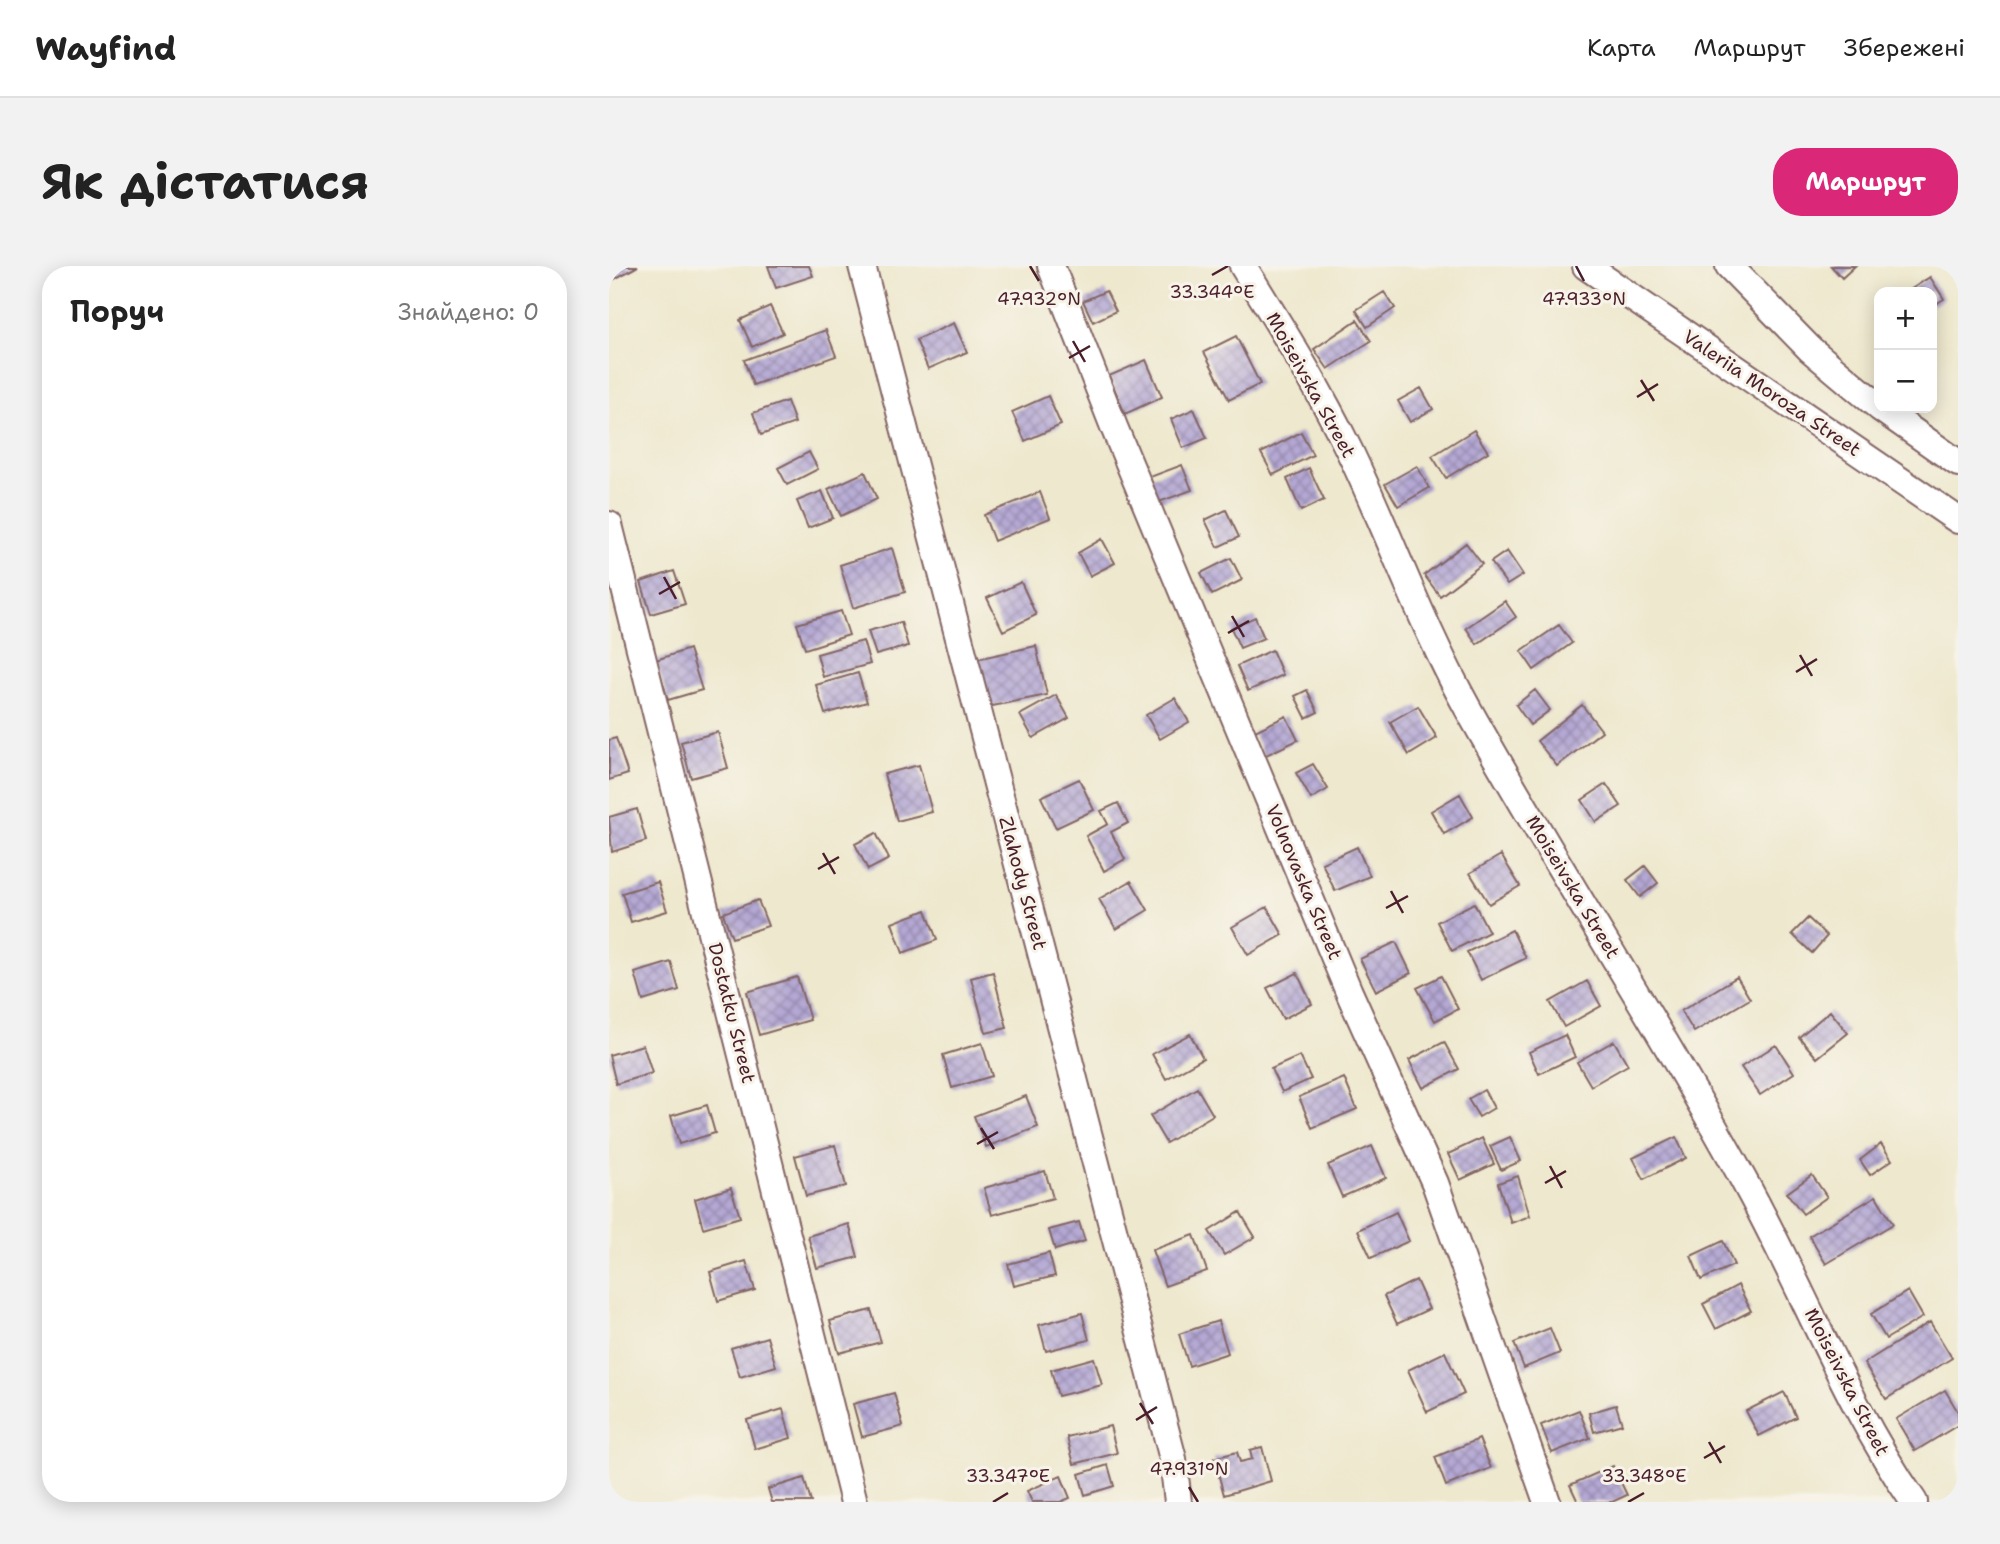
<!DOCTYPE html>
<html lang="uk">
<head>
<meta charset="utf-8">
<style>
	:root { --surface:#fff; --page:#f2f2f2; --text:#222; --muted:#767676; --line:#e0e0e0; --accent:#db2777 }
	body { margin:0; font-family:"Shantell Sans",sans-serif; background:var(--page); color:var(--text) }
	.controls { position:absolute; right:21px; top:21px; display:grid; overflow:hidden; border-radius:14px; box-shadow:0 4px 18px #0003 }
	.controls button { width:63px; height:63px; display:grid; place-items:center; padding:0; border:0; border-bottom:2px solid var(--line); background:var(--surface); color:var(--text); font:35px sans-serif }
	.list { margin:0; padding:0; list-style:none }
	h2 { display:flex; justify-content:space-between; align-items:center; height:91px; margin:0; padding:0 28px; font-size:30px }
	h2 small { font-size:23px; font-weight:400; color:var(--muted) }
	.map { position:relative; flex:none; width:1349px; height:1236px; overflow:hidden; border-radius:28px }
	header { display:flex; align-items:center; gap:42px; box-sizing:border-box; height:98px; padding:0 35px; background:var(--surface); border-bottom:2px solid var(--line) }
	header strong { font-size:33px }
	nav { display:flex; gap:38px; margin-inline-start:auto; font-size:24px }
	.intro { display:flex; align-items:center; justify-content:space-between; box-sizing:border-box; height:168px; padding:0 42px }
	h1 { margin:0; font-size:49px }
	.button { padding:18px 32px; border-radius:28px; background:var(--accent); color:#fff; font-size:24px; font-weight:700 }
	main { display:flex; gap:42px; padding:0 42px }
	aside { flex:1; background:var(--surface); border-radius:28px; box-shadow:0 4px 18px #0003 }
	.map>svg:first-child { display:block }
	.building { fill:url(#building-cross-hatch) }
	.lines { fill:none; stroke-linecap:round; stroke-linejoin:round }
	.street-casing { stroke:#836564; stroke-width:30 }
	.street { stroke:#fff; stroke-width:26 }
	.ticks { fill:none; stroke:#4a1f2b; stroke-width:2.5 }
	.labels { text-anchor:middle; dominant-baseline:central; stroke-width:6; stroke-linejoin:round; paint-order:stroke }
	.street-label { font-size:19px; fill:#4a1f2b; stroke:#f7f3e8 }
	.ticks-label { font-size:18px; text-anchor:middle; fill:#4a1f2b; stroke:#f7f3e8; stroke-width:6; stroke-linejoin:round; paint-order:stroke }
</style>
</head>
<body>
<header>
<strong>Wayfind</strong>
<nav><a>Карта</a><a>Маршрут</a><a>Збережені</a></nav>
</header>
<div class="intro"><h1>Як дістатися</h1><a class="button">Маршрут</a></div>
<main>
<aside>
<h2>Поруч<small>Знайдено: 0</small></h2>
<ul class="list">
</ul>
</aside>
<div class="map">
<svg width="1349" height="1236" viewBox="0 0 1349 1236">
	<defs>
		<pattern id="building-cross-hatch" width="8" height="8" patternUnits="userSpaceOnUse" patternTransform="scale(1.75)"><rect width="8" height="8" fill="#b4a8d4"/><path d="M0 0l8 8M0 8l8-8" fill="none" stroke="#9488ac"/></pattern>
	</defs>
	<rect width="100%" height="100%" fill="#f7f3e8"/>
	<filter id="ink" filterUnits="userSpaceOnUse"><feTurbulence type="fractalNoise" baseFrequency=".0143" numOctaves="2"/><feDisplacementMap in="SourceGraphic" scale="14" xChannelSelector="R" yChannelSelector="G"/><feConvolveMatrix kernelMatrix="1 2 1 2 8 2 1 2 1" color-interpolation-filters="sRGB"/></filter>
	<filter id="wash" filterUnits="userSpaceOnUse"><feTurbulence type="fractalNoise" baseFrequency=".00686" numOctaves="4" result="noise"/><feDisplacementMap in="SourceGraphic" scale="28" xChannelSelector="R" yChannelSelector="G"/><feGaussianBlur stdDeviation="1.57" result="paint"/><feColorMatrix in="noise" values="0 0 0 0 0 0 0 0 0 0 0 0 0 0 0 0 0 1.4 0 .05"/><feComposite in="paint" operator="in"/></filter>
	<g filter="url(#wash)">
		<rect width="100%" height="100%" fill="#eee8ce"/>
		<g id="blocks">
			<path class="building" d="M0,0h29l-29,16z
				M159,0h41l4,10 -37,12z
				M1222,0h24l-13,12z
				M1321,11l14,22 -12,7v-14h-25z
				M497,25l10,20 -23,11 -10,-21z
				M775,26l11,16 -28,19 -11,-17z
				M161,40l13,27 -31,14 -12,-27z
				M748,54l14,21 -43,28 -14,-20z
				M345,57l13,29 -39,17 -12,-29z
				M217,64l10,26 -83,29 -9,-25z
				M627,70l24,48 -31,16 -25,-48z
				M537,94l16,37 -37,17 -16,-38z
				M812,122l12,21 -23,13 -12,-21z
				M439,130l13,29 -36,16 -13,-29z
				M178,135l8,22 -34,12 -8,-22z
				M585,143l13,29 -24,10 -12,-29z
				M865,164l14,22 -42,26 -14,-22z
				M692,166l12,23 -40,20 -12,-22z
				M200,186l9,17 -31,16 -9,-17z
				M573,199l10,25 -33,12 -9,-25z
				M808,200l12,22 -31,18 -13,-22z
				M700,202l15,32 -23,11 -14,-32z
				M256,206l12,27 -36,17 -13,-27z
				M213,225l11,27 -25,10 -11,-27z
				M431,226l10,26 -56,23 -10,-26z
				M617,244l13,27 -21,10 -13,-27z
				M493,273l13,24 -25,13 -12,-23z
				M857,277l16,21 -42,32 -16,-21z
				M283,282l13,44 -52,16 -13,-43z
				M898,285l16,24 -16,10 -16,-23z
				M622,292l11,22 -30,15 -11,-22z
				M65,305l11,33 -34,10 -10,-32z
				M412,316l15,33 -33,16 -16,-33z
				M896,335l11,16 -39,27 -11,-16z
				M232,345l8,24 -44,14 -8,-25z
				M646,351l9,21 -24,10 -9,-20z
				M292,356l7,24 -32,9 -8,-24z
				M950,359l13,18 -38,27 -13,-19z
				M254,375l7,23 -47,13 -6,-23z
				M427,380l11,49 -65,13 -10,-48z
				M80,383l13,41 -34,10 -12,-40z
				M663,384l11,25 -35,16 -11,-25z
				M249,407l9,29 -42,12 -9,-29z
				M698,424l11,22 -12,6 -11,-22z
				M926,424l15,20 -20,15 -14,-20z
				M447,429l13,23 -36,20 -13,-23z
				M566,432l14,24 -29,17 -14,-24z
				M973,439l20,26 -45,35 -20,-25z
				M809,440l19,32 -28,17 -19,-33z
				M677,450l12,24 -34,16 -11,-24z
				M109,466l10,36 -37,10 -10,-36z
				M7,472l12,36 -19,6v-40z
				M704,498l15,25 -17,10 -15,-26z
				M310,499l13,47 -35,9 -13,-47z
				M470,513l15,31 -38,18 -15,-31z
				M997,518l15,22 -25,16 -14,-22z
				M851,528l13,23 -29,17 -13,-23z
				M509,537l10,20 -17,9 14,27 -21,12 -18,-35 22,-12 -7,-13z
				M28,543l9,32 -34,11 -3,-35z
				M267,567l13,26 -21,11 -13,-26z
				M748,581l13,29 -35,15 -13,-28z
				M892,589l19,31 -31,18 -19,-31z
				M1036,600l13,17 -18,14 -13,-17z
				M522,615l17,29 -32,19 -17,-30z
				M49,616l9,29 -36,11 -9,-29z
				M149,634l10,26 -36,12 -9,-25z
				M865,637l15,29 -37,19 -15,-29z
				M658,641l16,28 -35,20 -16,-28z
				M317,644l11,30 -34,13 -11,-30z
				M1199,652l19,18 -15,17 -20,-19z
				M903,664l14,28 -45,22 -14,-28z
				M787,676l15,31 -35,18 -16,-32z
				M62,696l8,28 -36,11 -8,-28z
				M384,706l14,56 -21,5 -15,-55z
				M688,707l15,31 -29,15 -16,-31z
				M832,710l17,33 -23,12 -18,-33z
				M188,711l13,43 -51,15 -12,-43z
				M1128,711l13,22 -56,33 -13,-21z
				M978,715l14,25 -37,21 -14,-25z
				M1221,745l18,22 -31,25 -18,-21z
				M581,768l13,24 -37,21 -14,-25z
				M956,769l10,22 -36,17 -10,-22z
				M1005,775l14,24 -37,21 -14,-24z
				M835,776l15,27 -36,19 -14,-28z
				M373,777l10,33 -40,12 -9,-33z
				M34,779l9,28 -36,11 -7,-29z
				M1167,779l18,28 -34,22 -19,-28z
				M691,790l11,23 -29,13 -11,-23z
				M735,812l13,31 -45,19 -13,-31z
				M588,822l16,27 -47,28 -16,-27z
				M875,824l10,18 -15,9 -11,-18z
				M417,830l12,31 -52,20 -12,-31z
				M98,839l8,28 -36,11 -8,-28z
				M901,871l11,24 -20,9 -11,-24z
				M1067,871l10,21 -42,21 -11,-21z
				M873,872l12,26 -34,16 -12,-26z
				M1272,878l11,16 -22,15 -10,-15z
				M226,879l11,41 -40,10 -11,-40z
				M763,880l14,32 -44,19 -14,-32z
				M436,905l8,27 -61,17 -8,-27z
				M1203,909l15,22 -24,17 -16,-21z
				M909,910l12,40 -19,7 -13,-40z
				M122,922l9,29 -37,11 -8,-29z
				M1267,930l17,28 -67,40 -17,-28z
				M631,946l15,25 -31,18 -15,-24z
				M787,946l13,29 -38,17 -13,-28z
				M470,956l6,19 -30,9 -6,-20z
				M240,958l9,33 -41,11 -9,-32z
				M585,969l13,36 -42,15 -13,-36z
				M1114,975l11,24 -33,15 -10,-24z
				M440,987l6,23 -41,10 -6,-22z
				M137,995l9,29 -37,11 -8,-29z
				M807,1014l13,29 -32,15 -13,-28z
				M1129,1019l13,26 -35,18 -13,-25z
				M1299,1025l15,26 -37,22 -15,-25z
				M262,1044l10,32 -42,11 -9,-32z
				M473,1047l7,27 -43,11 -7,-26z
				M609,1055l10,32 -39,13 -10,-32z
				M1321,1056l22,36 -66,41 -22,-36z
				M941,1062l10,25 -36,15 -10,-25z
				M158,1071l9,29 -36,11 -9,-29z
				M836,1086l19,42 -37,18 -19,-42z
				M485,1092l8,27 -44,11 -7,-26z
				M1336,1124l13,22v13l-43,26 -19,-32z
				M1175,1126l12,25 -37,19 -13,-25z
				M285,1127l9,33 -41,11 -9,-33z
				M1007,1139l6,19 -28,8 -5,-19z
				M174,1143l8,29 -36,11 -8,-29z
				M970,1144l11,28 -38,15 -11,-28z
				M501,1160l7,27 -43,11 -7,-27z
				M870,1173l12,29 -45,18 -11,-29z
				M653,1181l9,34 -47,14 -10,-37 23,-6 3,10 12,-3 -2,-9z
				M499,1199l6,21 -29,9 -6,-21z
				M1004,1200l14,29 -15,7h-34l-8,-17z
				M452,1210l9,22 -10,4h-28l-5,-11z
				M195,1212l7,24h-39l-4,-13z"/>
		</g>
	</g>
	<g filter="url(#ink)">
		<use href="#blocks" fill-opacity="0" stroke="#836564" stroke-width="2"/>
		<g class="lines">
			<g class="street-casing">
				<path id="street" d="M253,0l311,1193 5,43
					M442,0l63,161 235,565 86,191 112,319
					M634,0c37,60 75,120 106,184 41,85 72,174 118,257 91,163 193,319 282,483 56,103 98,215 165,312
					M977,0l372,254
					M1120,0l81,83 69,58
					M1271,142l78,55
					M0,259l245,977"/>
			</g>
			<use href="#street" class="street"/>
		</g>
	</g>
	<path class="ticks" d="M421,0l9,15M967,0l8,15M603,9l16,-9M464,75l12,21M460,92l21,-12M1032,114l13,21M1028,131l21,-13M55,311l12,22M50,328l21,-12M623,350l12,21M619,367l21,-12M1191,389l12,21M1187,406l21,-13M214,587l12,21M209,603l21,-12M782,625l12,22M777,642l22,-12M372,862l13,21M368,878l21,-12M941,900l12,22M936,917l21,-12M531,1137l13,21M527,1154l21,-13M1100,1176l12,21M1095,1192l21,-12M580,1221l9,15M384,1236l15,-9M1019,1236l16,-9"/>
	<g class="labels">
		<g class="street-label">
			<text transform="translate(702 119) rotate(61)">Moiseivska Street</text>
			<text transform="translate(1163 127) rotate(34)">Valeriia Moroza Street</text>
			<text transform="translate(695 616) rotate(67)">Volnovaska Street</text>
			<text transform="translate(414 617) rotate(75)">Zlahody Street</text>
			<text transform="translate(964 621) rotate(59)">Moiseivska Street</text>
			<text transform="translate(123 747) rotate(76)">Dostatku Street</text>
			<text transform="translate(1238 1116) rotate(63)">Moiseivska Street</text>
		</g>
	</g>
	<g class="ticks-label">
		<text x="603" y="32">33.344°E</text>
		<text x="430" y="39">47.932°N</text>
		<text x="975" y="39">47.933°N</text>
		<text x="580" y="1209">47.931°N</text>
		<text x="399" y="1216">33.347°E</text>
		<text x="1035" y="1216">33.348°E</text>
	</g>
</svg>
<div class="controls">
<button>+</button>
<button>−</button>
</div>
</div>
</main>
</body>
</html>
